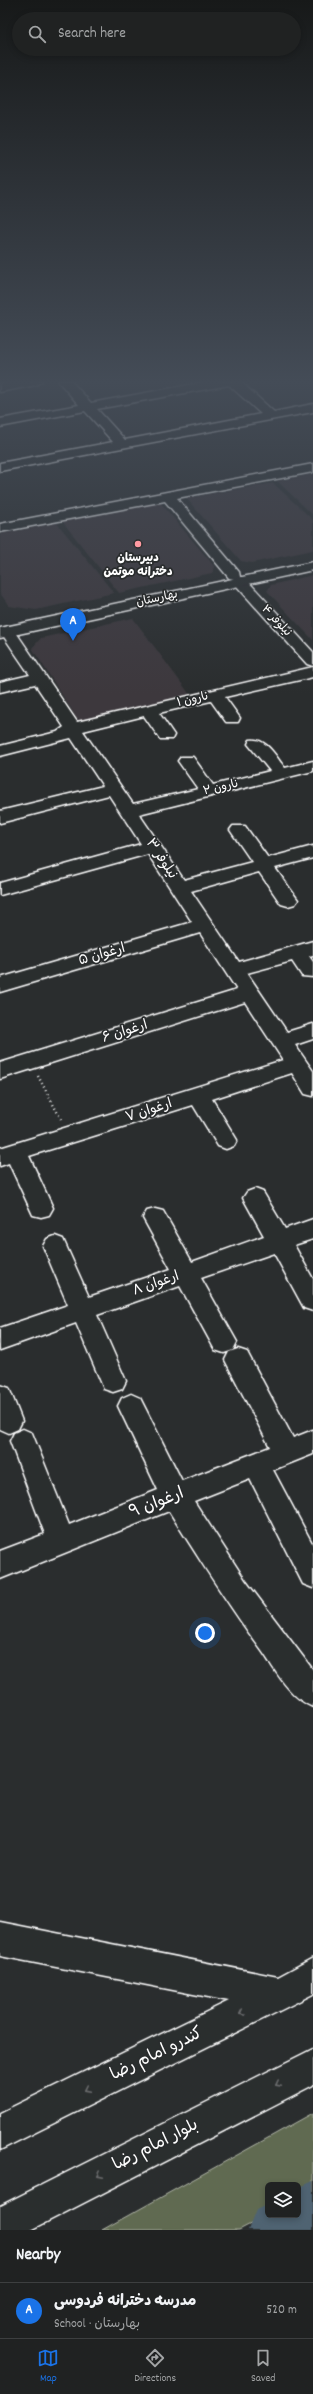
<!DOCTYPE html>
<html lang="en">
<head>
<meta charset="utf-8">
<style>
	:root { --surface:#202222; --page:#282a2a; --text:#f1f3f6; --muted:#a2a4a5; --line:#3d3f40; --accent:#1a73e8 }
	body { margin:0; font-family:Dekko,"Playpen Sans Arabic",sans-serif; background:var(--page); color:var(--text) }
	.controls { position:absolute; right:12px; bottom:12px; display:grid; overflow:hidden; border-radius:6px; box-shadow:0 2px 6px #0003 }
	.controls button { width:36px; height:36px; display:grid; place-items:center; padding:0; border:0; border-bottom:1px solid var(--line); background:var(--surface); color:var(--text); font:20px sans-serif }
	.you { position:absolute; left:205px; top:1633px; width:14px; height:14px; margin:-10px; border:3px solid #fff; border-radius:50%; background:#1a73e8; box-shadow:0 0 0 6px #1a73e833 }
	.badge { display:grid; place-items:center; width:26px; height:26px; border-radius:50%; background:var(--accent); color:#fff; font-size:13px; font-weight:700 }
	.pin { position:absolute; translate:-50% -33px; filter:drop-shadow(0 1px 2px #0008) }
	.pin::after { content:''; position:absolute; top:21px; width:14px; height:12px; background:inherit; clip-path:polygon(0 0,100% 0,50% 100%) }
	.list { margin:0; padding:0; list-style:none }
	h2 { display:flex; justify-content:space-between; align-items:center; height:52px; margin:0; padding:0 16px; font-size:17px }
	h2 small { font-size:13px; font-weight:400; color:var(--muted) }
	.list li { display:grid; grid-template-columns:26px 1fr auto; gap:12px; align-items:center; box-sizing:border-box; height:56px; padding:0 16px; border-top:1px solid var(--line) }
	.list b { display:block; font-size:15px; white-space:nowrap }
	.list p { margin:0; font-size:13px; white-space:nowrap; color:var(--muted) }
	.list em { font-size:13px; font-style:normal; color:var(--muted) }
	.icon { flex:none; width:22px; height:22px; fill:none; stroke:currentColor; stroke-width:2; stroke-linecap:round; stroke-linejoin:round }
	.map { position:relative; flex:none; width:313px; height:2230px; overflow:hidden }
	.search { position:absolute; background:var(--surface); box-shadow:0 2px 6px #0003; left:12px; right:12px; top:12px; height:44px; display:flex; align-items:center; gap:10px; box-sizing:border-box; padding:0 14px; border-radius:22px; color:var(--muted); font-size:15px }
	.sheet { height:108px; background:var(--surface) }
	nav { display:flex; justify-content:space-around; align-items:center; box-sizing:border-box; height:56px; border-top:1px solid var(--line); background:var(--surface); font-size:11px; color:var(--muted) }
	nav a { display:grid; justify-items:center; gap:2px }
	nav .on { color:var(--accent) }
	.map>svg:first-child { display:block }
	.built { fill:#3c393d }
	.green { fill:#616b51; stroke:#b0b5a8 }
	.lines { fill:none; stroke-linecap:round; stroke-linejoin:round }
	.river { fill:#4f6372; fill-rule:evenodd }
	.minor-casing { stroke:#fff; stroke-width:3 }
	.major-casing { stroke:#fff; stroke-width:3 }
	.path { stroke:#fff; stroke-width:2.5; stroke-dasharray:1 3; stroke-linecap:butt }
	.minor { fill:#2a2d2e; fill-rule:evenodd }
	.major { fill:#2a2d2e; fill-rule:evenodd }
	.oneway { stroke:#6a6c6d }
	.poi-dot { fill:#ff9aa2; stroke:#2a2d2e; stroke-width:1.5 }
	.labels { text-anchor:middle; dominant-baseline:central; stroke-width:3.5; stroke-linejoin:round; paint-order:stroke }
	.far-poi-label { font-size:12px; font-weight:bold; fill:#fff; stroke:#2a2d2e }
	.far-street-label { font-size:12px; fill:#fff; stroke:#2a2d2e }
	.street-label { font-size:14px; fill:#fff; stroke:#2a2d2e }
	.near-street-label { font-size:17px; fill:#fff; stroke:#2a2d2e }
</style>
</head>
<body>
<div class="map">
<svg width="313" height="2230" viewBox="0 0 313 2230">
	<rect width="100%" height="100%" fill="#2a2d2e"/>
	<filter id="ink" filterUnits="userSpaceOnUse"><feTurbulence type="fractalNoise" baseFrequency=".025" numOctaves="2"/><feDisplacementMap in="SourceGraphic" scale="8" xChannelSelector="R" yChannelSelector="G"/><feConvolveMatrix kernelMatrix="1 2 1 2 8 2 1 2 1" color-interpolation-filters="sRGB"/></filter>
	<g filter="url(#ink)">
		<path class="built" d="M313,474v41l-36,-34z
			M273,483l40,37v30l-61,13 -11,-2 -55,-63z
			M160,502l55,65 -3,6 -93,20 -57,-72z
			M57,523l57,70 -78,17 -27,-4 -9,-13v-59z
			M313,575v65l-46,-49 4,-6z
			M133,618l58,78 -112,26 -47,-74 9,-10z"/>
		<path class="green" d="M313,2113v78l-15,8v-14h-30v30l-29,15h-137z"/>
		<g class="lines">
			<path class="river" d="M313,2181v49h-65l8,-20 12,-6v11h30v-27z"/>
			<g class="minor-casing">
				<path id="minor" d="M16,381h26l-6,4 -36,7v-8z
					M58,381h13l20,22 119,-22h30l34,31 39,-8v8l-313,59v-8l113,-21 -28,-31 -85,16v-8l79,-14zM229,385l32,29 -136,26 -28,-31z
					M313,464v8l-136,26 62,74 1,5 5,1 68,74v14l-6,-2 -72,-80 -1,-5 -5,-1 -64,-77 -165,31v-8z
					M8,626l5,2 64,94 236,-55v10l-88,20 15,21 -2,4h-12l-15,-21 -52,12 15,22 -2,4h-12l-16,-23 -61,15 50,73 65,-15 -20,-28 3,-4h12l20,28 57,-14 -22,-27 2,-4c16,-3 26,17 35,28l28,-7v10l-174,43 45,66 68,-18 -22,-32 3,-4h12l23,32 45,-12v12l-38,10 23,32 -3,4 -7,2 -7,-2 -22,-32 -68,19 48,71 74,-21v14l-4,1 4,6v15l-11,-1 -10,-15 -45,12 40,59 26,-8v15l-18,6 18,26v25l-8,-2 -13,-21 -80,26 25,41 -3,6 -8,3 -8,-3 -25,-41 -164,51 24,52 -4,7 -8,2 -8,-2 -24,-52 -9,3v-18l283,-88 -38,-58 -245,77v-16l237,-73 -37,-57 -200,59v-14l192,-56 -44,-68 -148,41v-12l141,-39 -32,-49 -109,28v-12l103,-25 -32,-48 -71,18v-10l57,-14 7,-5 -29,-43 -35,8v-10l30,-7 -30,-44z
					M255,1189l8,3 22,37 28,-10v20l-19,6 19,34v32l-9,-3 -30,-55 -73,25 36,64 -4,8 -9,3 -9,-3 -35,-64 -83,29 29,66 -4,8 -9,3 -9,-3 -28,-66 -76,27v-22l68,-23 -25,-59 4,-7 8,-3 8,3 26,58 82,-28 -28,-51 4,-7 8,-2 8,2 29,51 72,-26 -21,-38 4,-6z
					M238,1349l9,3 46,86 20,-8v24l-40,16 40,75v43l-10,-4 -53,-105 -56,22 51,79 68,90v37c-23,-9 -37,-36 -51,-56 -33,-45 -63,-92 -93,-140l-169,68v-28l45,-17 -35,-93 4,-8 9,-4 9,4 37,92 89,-35 -40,-84 4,-8 9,-4 9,4 42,83 88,-34 -45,-87 4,-8z
					M0,1385l9,3 13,33 -4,8 -9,4 -9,-4z
					M0,1922l278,55 35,-19v36l-313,156v-37l229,-112 -229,-45z"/>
			</g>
			<g class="major-casing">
				<path id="major" d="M313,562v8l-313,68v-10z
					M313,2049v36l-282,145h-31v-24z"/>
			</g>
			<path class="path" d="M38,1076l23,43"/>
			<use href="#minor" class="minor"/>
			<use href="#major" class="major"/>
		</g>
		<defs><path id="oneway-chevron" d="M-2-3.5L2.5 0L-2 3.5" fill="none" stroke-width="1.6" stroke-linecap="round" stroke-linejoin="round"/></defs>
		<g class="oneway">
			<use href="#oneway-chevron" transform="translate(242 2013) rotate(154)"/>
			<use href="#oneway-chevron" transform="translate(278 2084) rotate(153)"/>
			<use href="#oneway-chevron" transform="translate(87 2089) rotate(154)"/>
			<use href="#oneway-chevron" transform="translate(100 2175) rotate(153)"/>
		</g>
	</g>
	<linearGradient id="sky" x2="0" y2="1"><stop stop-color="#171919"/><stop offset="0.55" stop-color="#444c57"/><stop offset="1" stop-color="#444c57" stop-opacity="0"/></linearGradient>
	<rect width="313" height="694" fill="url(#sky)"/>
	<circle class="poi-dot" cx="138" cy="544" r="4"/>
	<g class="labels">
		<g class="far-poi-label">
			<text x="138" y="558">دبیرستان<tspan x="138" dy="14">دخترانه موتمن</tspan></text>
		</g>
		<g class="far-street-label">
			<text transform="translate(157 599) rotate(-12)">بهارستان</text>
			<text transform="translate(276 621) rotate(47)">نیلوفر ۴</text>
			<text transform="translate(193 700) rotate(-13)">نارون ۱</text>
			<text transform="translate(221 788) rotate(-13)">نارون ۲</text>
		</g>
		<g class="street-label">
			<text transform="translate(161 859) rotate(56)">نیلوفر ۳</text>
			<text transform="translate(102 955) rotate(-16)">ارغوان ۵</text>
			<text transform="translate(125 1032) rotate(-17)">ارغوان ۶</text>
			<text transform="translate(149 1111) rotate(-18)">ارغوان ۷</text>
			<text transform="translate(156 1284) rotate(-19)">ارغوان ۸</text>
		</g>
		<g class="near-street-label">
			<text transform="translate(157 1504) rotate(-21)">ارغوان ۹</text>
			<text transform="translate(157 2055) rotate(-26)">کندرو امام رضا</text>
			<text transform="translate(156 2146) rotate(-27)">بلوار امام رضا</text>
		</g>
	</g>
</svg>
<div class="controls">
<button><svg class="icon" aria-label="layers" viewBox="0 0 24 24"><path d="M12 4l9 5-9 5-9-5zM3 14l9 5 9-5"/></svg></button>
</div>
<div class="you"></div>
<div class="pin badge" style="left:73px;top:641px">A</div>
<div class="search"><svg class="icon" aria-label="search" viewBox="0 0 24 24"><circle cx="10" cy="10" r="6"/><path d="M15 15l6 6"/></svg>Search here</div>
</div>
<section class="sheet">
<h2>Nearby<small></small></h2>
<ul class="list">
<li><span class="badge">A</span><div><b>مدرسه دخترانه فردوسی</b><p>School · بهارستان</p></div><em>520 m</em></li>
</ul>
</section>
<nav>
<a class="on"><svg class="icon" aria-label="map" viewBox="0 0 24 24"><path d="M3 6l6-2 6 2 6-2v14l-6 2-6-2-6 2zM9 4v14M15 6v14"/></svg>Map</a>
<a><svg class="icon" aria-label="directions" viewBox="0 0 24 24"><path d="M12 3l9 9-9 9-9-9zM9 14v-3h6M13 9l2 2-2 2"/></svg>Directions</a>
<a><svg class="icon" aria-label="saved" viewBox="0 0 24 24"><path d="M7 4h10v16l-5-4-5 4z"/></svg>Saved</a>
</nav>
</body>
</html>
